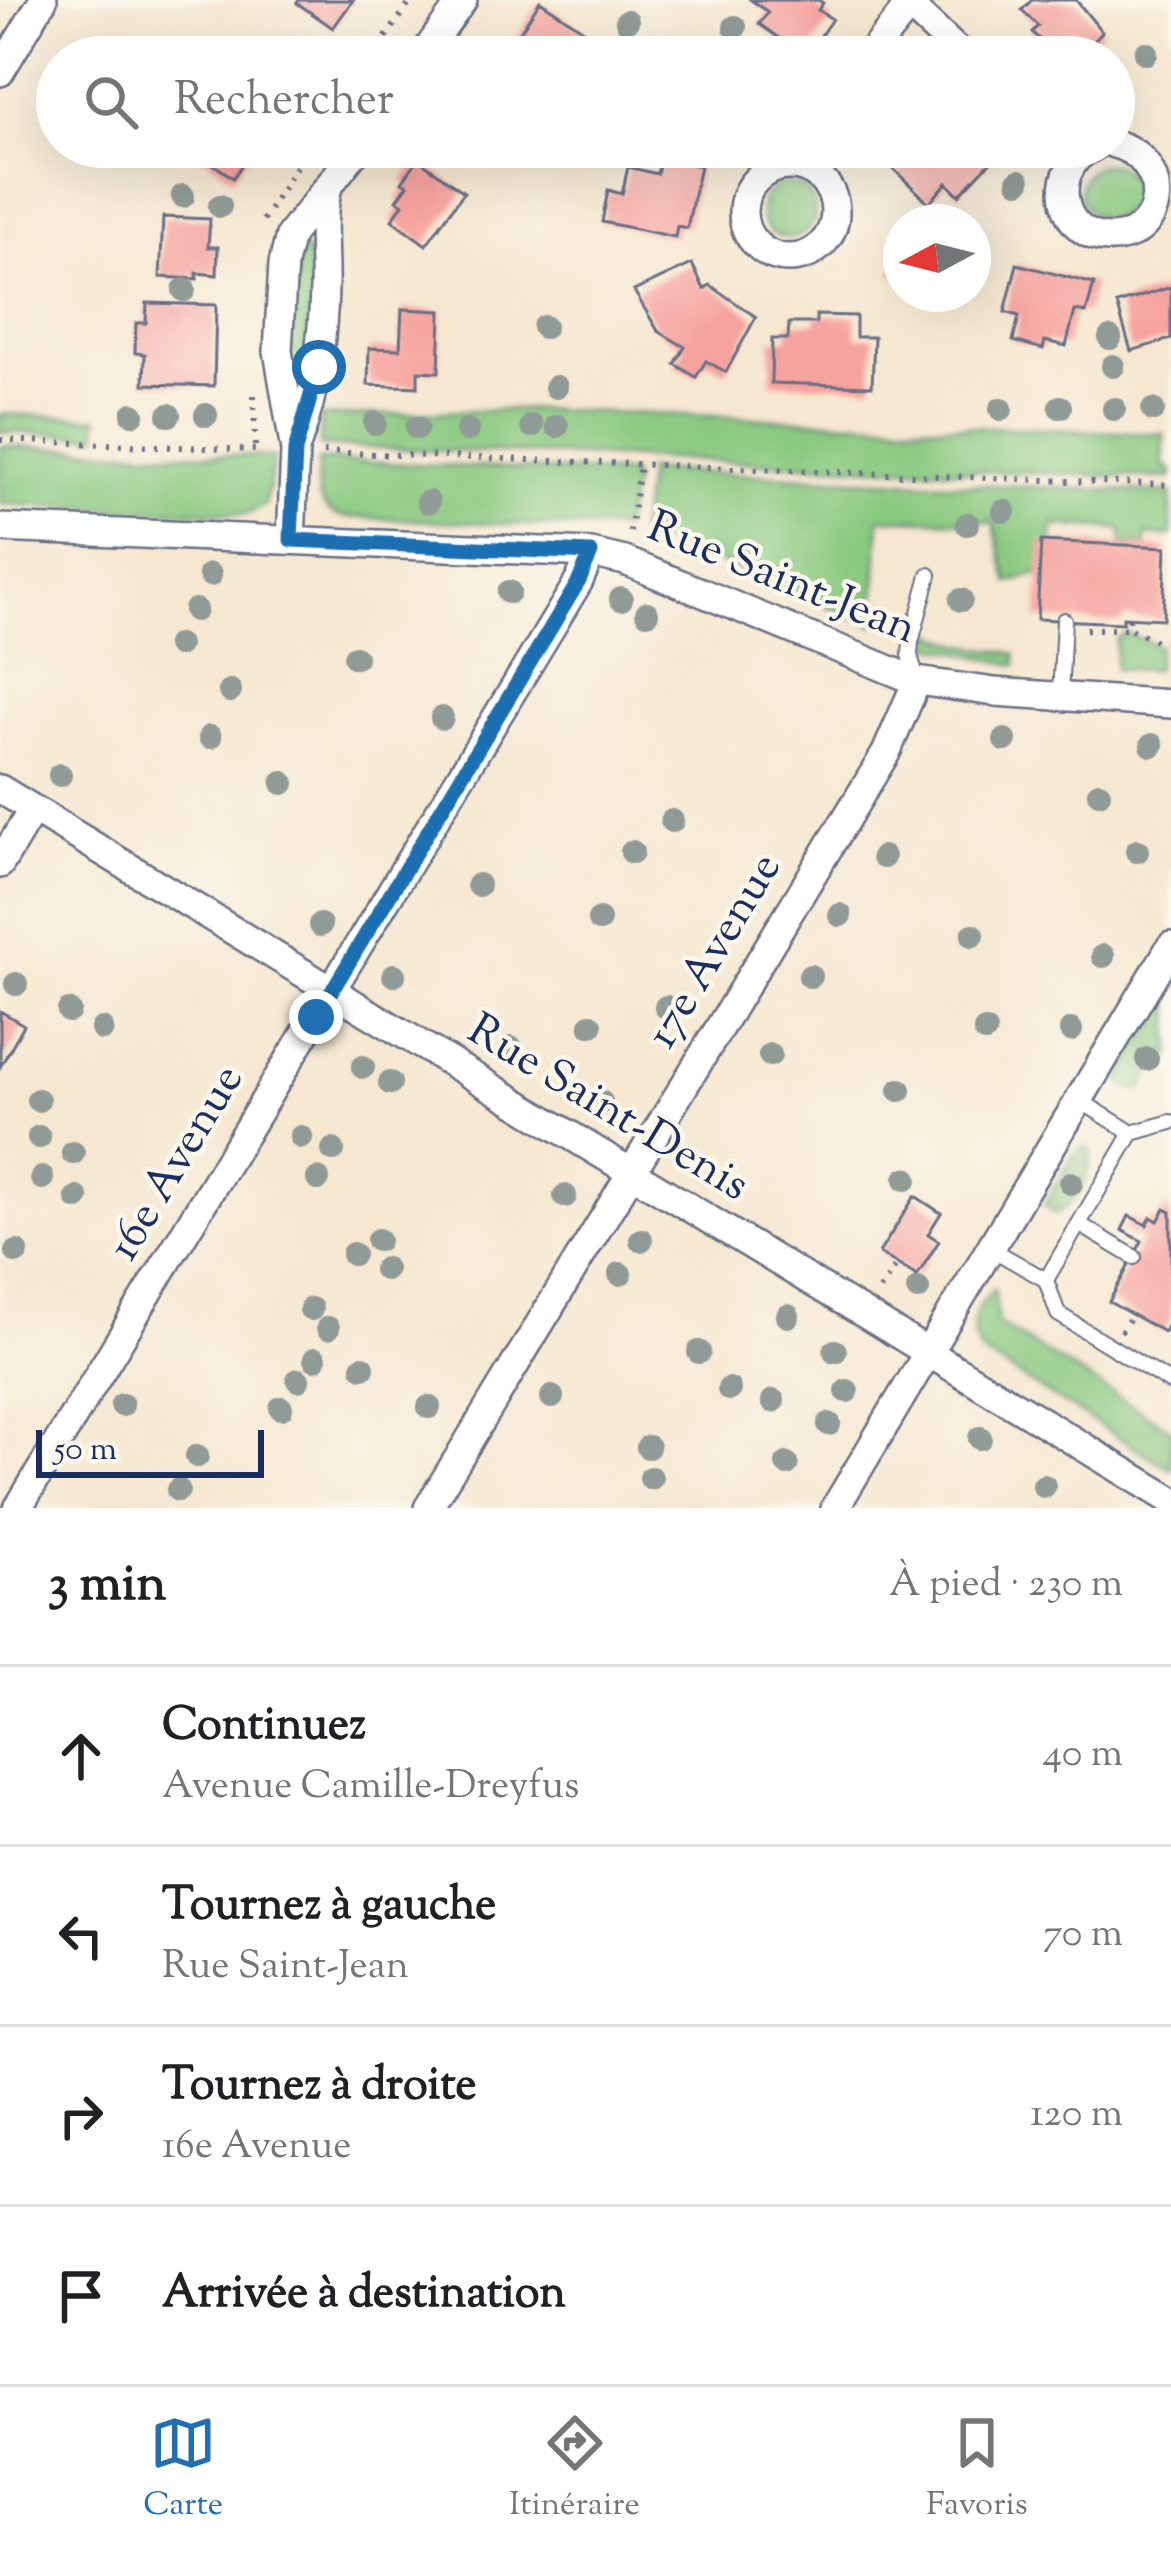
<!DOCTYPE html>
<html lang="fr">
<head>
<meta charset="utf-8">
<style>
	:root { --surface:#fff; --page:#f2f2f2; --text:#202124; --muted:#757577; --line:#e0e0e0; --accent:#1f6fb2 }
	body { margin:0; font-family:"Sorts Mill Goudy",serif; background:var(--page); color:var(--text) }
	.compass { position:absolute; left:883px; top:204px; width:108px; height:108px; border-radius:50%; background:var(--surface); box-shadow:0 12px 48px #0002; rotate:263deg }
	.scale { position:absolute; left:36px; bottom:30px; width:228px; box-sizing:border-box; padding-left:12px; border:6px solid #1b2f5e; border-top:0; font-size:33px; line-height:42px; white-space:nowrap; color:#1b2f5e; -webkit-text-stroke:9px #fbf7ec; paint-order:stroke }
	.stop { position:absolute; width:36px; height:36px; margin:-27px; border:9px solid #1f6fb2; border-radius:50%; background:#fff }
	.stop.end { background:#1f6fb2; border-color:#fff; box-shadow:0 3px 12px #0008 }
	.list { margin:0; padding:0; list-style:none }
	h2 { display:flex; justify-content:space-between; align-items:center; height:156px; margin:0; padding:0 48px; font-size:51px }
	h2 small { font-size:39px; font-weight:400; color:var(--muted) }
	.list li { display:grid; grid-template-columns:78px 1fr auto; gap:36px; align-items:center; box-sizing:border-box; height:180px; padding:0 48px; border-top:3px solid var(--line) }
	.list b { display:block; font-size:45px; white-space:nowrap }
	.list p { margin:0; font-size:39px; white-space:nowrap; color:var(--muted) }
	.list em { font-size:39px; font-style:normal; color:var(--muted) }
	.icon { flex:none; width:66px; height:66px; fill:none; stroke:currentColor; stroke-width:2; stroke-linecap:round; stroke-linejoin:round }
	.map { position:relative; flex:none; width:1171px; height:1508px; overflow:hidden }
	.search { position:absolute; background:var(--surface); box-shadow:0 12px 48px #0002; left:36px; right:36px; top:36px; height:132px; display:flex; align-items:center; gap:30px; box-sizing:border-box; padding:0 42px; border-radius:66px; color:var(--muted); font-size:45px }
	.sheet { height:876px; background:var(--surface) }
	nav { display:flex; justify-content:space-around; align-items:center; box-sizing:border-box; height:168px; border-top:3px solid var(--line); background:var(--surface); font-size:33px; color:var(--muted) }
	nav a { display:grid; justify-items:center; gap:6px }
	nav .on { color:var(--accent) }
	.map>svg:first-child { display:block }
	.green { fill:#8ac980; stroke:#527c6f; stroke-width:3 }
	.building { fill:#f6a29e }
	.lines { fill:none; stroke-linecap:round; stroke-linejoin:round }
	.service-casing { stroke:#686f86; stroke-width:18 }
	.minor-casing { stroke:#686f86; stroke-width:32 }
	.path { stroke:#686f86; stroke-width:6; stroke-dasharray:3 9; stroke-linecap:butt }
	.service { stroke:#fff; stroke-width:14 }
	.minor { stroke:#fff; stroke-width:27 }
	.tree { fill:#909b97 }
	.route { stroke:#1f6fb2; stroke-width:15 }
	.labels { text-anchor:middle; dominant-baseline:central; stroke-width:9; stroke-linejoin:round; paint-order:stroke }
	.street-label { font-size:45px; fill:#1b2f5e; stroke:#fbf7ec }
</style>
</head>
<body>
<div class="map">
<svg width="1171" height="1508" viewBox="0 0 1171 1508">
	<rect width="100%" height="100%" fill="#fbf7ec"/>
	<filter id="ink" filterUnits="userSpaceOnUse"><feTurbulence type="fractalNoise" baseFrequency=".00833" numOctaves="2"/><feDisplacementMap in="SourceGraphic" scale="24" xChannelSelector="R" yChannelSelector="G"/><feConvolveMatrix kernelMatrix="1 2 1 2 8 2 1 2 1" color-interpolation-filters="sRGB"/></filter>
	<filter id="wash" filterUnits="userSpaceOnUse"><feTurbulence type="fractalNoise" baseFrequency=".004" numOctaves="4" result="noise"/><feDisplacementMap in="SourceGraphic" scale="48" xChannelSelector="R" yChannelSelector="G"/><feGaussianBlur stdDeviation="2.7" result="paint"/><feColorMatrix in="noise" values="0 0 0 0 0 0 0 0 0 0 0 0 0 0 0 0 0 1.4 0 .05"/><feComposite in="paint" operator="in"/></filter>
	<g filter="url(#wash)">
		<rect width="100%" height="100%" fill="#f6e7d0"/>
		<path class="green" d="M1080 191a27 27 0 1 1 54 0a27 27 0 1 1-54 0Z
			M761 211a27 27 0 1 1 54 0a27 27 0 1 1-54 0Z
			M300,251h9l3,39 -9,104h-9l-5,-45z
			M528,409l636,25 -1,34 8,1v9l-851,-32 1,-29z
			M0,414l98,4v18l-98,-4z
			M0,446l274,11 -9,48 -18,9 -247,-10z
			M319,460l313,14 1,8 -11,47 -277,-12c-32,-5 -28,-31 -26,-57z
			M647,470l524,23v43l-25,-1 -1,11 -22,-1 -1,-16 -68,-4 -2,17 -12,31 -31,10 -16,-61 -113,-4 -6,107 -185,-76 -50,-16z
			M924,630l36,14 56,10v11l-96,-22z
			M1126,633l32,13 -3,24 -40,-1 1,-30z
			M1165,1003l6,3v50l-8,-4 -21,38 -9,1 -14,-10z
			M1083,1148l8,1c-1,27 -11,51 -36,65l-11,-10 30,-49z
			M994,1289l4,35 173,105v40l-190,-116c-15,-24 -6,-46 13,-64z"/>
		<g id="blocks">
			<path class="building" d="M299,0h54l-20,28 -36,-25z
				M751,0h67l5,3 -5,7 14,9 -26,38 -47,-33 9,-12z
				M1032,0h44l26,32 -24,25h-9l-11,-11 -6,6 -20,-20 6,-6 -16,-16z
				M540,1l45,30 -17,26h-60l-3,-2z
				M714,38l27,19h-39z
				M189,147h65l-21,31z
				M891,147h102l6,6 -40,42 -12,-12 -18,20 -48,-46z
				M661,157l39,9 -13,62 -10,-2 -2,11 -73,-15 6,-32 14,4 6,-27 29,7z
				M418,159l46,33 -38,53 -34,-25 11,-16 -6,-4 11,-15 -6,-3z
				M163,217l47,2 -2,28h10l-1,28 -20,-2v6l-37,-2z
				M897,233l4,2v43l-10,-4 8,-22 -8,-3z
				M692,264l12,25 6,-4 46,32 -30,55 -20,-11 -10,16 -21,-13 10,-17 -27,-16 -24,-40z
				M1017,264l77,20 -8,29 -11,-2 -9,35 -21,-5 -2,8 -30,-8 6,-25 -14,-4z
				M1171,287v52l-40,12 -14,-47z
				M147,303l69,2 -2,81 -70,-2 1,-30 -10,-1 1,-30h10z
				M402,309l39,2 -2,61 -21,-1v16l-50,-2 1,-37 31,1z
				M816,315l40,1v21h18l-2,49 -101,-3 1,-44h16l1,-16h27z
				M1041,541l125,6 -3,72 -40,-2v6l-86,-4z
				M0,1011l24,14 -24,42z
				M915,1196l26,17 -13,21 11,7 -22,35 -38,-23z
				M1165,1209l6,3v107l-7,13 -55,-30 33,-61 -20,-11 7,-14 18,9 4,-8 7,4z"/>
		</g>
	</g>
	<g filter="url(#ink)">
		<use href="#blocks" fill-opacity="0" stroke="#686f86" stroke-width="3"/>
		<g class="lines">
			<g class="service-casing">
				<path id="service" d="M917,680l-7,-25 1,-13 18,-67
					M1060,697l4,-77
					M1132,1133l39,-11
					M1079,1224l55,33
					M990,1248l56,32 86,-147 -53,-33
					M1046,1280l12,34 113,69"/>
			</g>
			<g class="minor-casing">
				<path id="minor" d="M903,0l61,57
					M422,57l41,-57
					M868,57l41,-51
					M0,72l43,-72
					M1093,147c-45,20 -36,92 18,91 58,-1 60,-80 3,-94
					M743 212a46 46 0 1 1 92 0a46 46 0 1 1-92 0Z
					M296,447c19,-54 27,-103 28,-160 1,-33 -4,-63 3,-96
					M0,528l591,25 34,8 292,120 78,11 176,12
					M291,540l4,-89 -17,-100 5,-87 7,-29 69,-88
					M0,789l1171,711
					M0,864l33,-55
					M18,1508l561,-927 12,-28
					M428,1508l458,-755 31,-72
					M835,1508l336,-562"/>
			</g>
			<path class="path" d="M372,57l40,-57
				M263,220l45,-73
				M254,395l1,55
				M0,440l256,10
				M323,452l848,33
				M630,532l10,-68
				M1129,618l1,11 26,12 15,1
				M1086,629h44
				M880,1290l17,-26
				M1121,1332l11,-17"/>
			<use href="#service" class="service"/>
			<use href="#minor" class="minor"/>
		</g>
		<g class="tree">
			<circle cx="627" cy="21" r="12"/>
			<circle cx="735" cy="27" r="12"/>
			<circle cx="1146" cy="53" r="12"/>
			<circle cx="1019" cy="181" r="12"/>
			<circle cx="183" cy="196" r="12"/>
			<circle cx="220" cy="206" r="12"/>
			<circle cx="184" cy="290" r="12"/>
			<circle cx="544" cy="327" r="12"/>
			<circle cx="1110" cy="338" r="12"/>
			<circle cx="1113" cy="366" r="12"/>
			<circle cx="556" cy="387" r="12"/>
			<circle cx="1060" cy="407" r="12"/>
			<circle cx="1001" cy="409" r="12"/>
			<circle cx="1114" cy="409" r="12"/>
			<circle cx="1153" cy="410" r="12"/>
			<circle cx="133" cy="414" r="12"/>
			<circle cx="169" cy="415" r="12"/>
			<circle cx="206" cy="415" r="12"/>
			<circle cx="375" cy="423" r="12"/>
			<circle cx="532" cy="426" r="12"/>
			<circle cx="557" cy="426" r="12"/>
			<circle cx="417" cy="428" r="12"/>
			<circle cx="467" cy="430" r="12"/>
			<circle cx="428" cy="502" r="12"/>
			<circle cx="1004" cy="511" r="12"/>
			<circle cx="967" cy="524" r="12"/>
			<circle cx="210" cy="575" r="12"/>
			<circle cx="509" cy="592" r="12"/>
			<circle cx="621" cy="599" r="12"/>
			<circle cx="961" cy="600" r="12"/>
			<circle cx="195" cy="610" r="12"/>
			<circle cx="647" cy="613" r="12"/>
			<circle cx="178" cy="645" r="12"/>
			<circle cx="355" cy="657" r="12"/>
			<circle cx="230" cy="691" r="12"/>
			<circle cx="442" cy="718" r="12"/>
			<circle cx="210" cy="737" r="12"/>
			<circle cx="1005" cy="740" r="12"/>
			<circle cx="1152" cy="745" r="12"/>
			<circle cx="60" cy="775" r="12"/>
			<circle cx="283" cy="783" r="12"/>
			<circle cx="1099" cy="793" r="12"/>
			<circle cx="672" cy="821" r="12"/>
			<circle cx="1137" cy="851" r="12"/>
			<circle cx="632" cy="852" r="12"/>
			<circle cx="883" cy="857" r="12"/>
			<circle cx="478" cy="885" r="12"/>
			<circle cx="840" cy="915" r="12"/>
			<circle cx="599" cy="920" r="12"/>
			<circle cx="320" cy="925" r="12"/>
			<circle cx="973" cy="935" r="12"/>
			<circle cx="1103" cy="956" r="12"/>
			<circle cx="394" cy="975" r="12"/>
			<circle cx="810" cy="976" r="12"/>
			<circle cx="16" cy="984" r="12"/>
			<circle cx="666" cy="1007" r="12"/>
			<circle cx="69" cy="1011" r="12"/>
			<circle cx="591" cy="1025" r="12"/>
			<circle cx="102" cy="1029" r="12"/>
			<circle cx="1071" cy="1030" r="12"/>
			<circle cx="985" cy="1031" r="12"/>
			<circle cx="511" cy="1048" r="12"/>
			<circle cx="770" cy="1055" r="12"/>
			<circle cx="1147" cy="1059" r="12"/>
			<circle cx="363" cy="1067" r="12"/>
			<circle cx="390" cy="1083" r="12"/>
			<circle cx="900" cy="1090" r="12"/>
			<circle cx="38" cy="1100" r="12"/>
			<circle cx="601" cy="1102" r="12"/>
			<circle cx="39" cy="1137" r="12"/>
			<circle cx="301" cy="1137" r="12"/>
			<circle cx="333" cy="1150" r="12"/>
			<circle cx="73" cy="1153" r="12"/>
			<circle cx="42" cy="1178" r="12"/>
			<circle cx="318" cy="1179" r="12"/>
			<circle cx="906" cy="1179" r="12"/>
			<circle cx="1071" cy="1183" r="12"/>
			<circle cx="565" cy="1196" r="12"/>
			<circle cx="77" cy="1198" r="12"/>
			<circle cx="378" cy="1240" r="12"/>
			<circle cx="641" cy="1240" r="12"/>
			<circle cx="17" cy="1252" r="12"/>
			<circle cx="353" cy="1254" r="12"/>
			<circle cx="385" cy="1269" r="12"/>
			<circle cx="620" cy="1274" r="12"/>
			<circle cx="918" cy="1289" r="12"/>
			<circle cx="311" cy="1309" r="12"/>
			<circle cx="788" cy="1316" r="12"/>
			<circle cx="328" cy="1328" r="12"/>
			<circle cx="835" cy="1351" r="12"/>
			<circle cx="699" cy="1352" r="12"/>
			<circle cx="315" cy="1359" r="12"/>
			<circle cx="363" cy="1367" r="12"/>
			<circle cx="298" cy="1380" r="12"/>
			<circle cx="729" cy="1389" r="12"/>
			<circle cx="847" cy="1391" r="12"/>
			<circle cx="552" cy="1397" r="12"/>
			<circle cx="773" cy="1401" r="12"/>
			<circle cx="122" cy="1405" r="12"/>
			<circle cx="429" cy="1407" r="12"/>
			<circle cx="281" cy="1408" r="12"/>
			<circle cx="829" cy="1424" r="12"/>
			<circle cx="980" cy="1438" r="12"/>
			<circle cx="648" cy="1447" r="12"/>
			<circle cx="197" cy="1456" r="12"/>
			<circle cx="787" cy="1464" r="12"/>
			<circle cx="651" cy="1478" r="12"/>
			<circle cx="1044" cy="1486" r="12"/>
			<circle cx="178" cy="1490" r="12"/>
		</g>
	</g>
	<g class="lines" filter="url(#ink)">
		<path class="route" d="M316,1017l263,-436 12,-28 -300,-13 4,-89 24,-84"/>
	</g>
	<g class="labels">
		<g class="street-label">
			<text transform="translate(781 580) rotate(22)">Rue Saint-Jean</text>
			<text transform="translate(716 952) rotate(-59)">17e Avenue</text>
			<text transform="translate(607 1110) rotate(31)">Rue Saint-Denis</text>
			<text transform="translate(178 1164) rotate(-59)">16e Avenue</text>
		</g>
	</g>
</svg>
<svg class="compass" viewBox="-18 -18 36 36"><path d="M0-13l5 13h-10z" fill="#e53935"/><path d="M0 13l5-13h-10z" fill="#757577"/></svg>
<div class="scale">50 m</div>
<div class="stop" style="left:319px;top:367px"></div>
<div class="stop end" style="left:316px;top:1017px"></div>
<div class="search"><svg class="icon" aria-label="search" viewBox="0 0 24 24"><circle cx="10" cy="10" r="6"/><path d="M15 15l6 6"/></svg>Rechercher</div>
</div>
<section class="sheet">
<h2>3 min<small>À pied · 230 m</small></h2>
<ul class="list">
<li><svg class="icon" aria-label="ahead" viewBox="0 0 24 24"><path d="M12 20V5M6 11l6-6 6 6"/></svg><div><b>Continuez</b><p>Avenue Camille-Dreyfus</p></div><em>40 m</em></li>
<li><svg class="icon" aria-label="left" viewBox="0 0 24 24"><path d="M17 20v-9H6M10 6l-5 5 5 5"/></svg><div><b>Tournez à gauche</b><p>Rue Saint-Jean</p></div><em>70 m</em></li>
<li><svg class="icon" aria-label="right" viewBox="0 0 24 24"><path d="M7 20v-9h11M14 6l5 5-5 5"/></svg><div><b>Tournez à droite</b><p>16e Avenue</p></div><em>120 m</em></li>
<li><svg class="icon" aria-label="arrive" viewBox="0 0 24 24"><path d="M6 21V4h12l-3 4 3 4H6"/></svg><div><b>Arrivée à destination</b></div></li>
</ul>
</section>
<nav>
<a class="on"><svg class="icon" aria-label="map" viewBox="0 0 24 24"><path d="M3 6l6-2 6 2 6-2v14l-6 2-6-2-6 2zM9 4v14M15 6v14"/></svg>Carte</a>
<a><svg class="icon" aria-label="directions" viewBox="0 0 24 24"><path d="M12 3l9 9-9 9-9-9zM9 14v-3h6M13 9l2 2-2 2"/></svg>Itinéraire</a>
<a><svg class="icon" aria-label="saved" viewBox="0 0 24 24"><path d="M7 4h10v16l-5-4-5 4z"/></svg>Favoris</a>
</nav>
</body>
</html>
